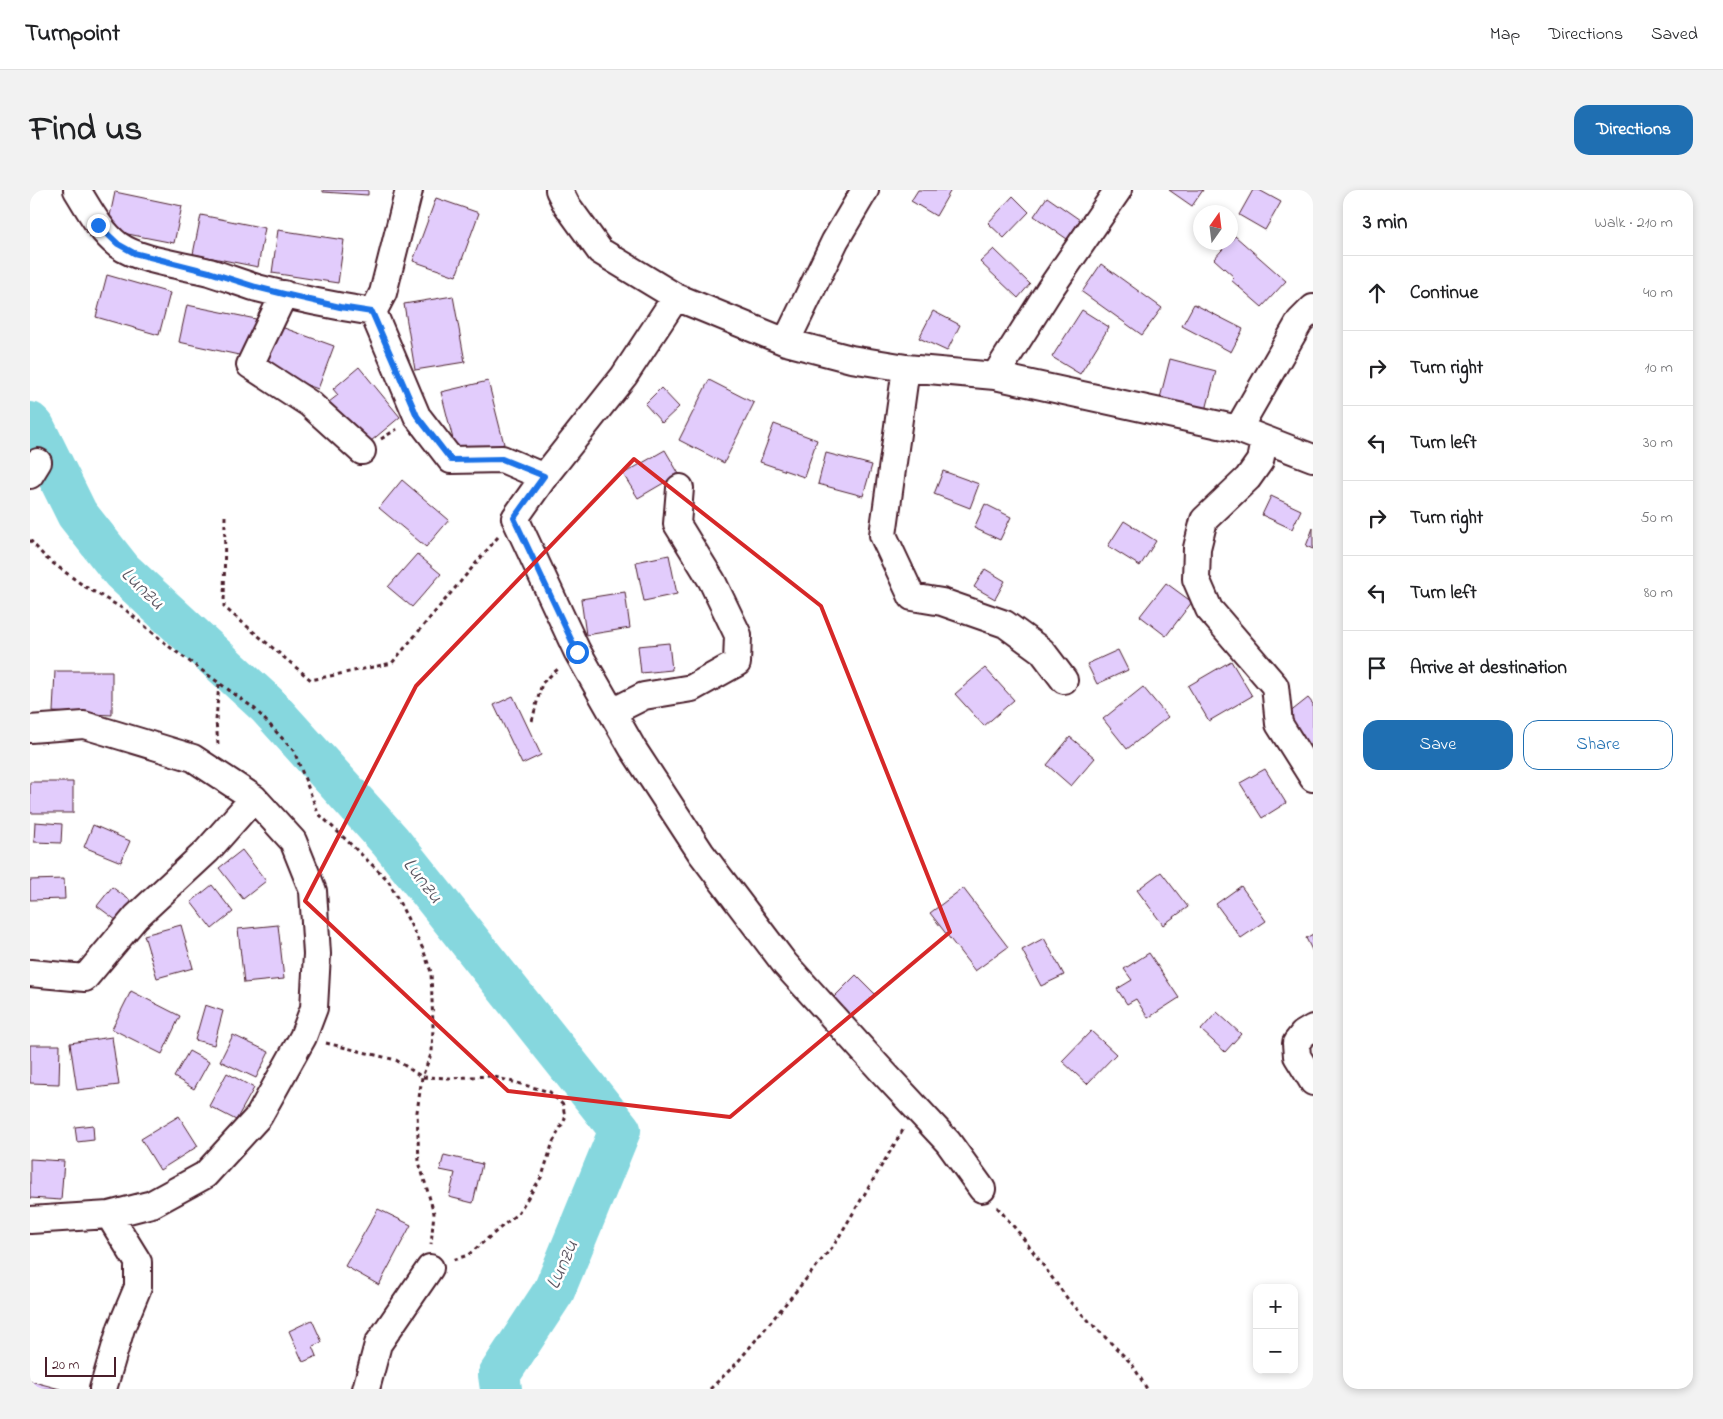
<!DOCTYPE html>
<html lang="en">
<head>
<meta charset="utf-8">
<style>
	:root { --surface:#fff; --page:#f2f2f2; --text:#202124; --muted:#757577; --line:#e0e0e0; --accent:#1f6fb2 }
	body { margin:0; font-family:"Indie Flower",sans-serif; background:var(--page); color:var(--text) }
	.controls { position:absolute; right:15px; bottom:15px; display:grid; overflow:hidden; border-radius:10px; box-shadow:0 2px 8px #0003 }
	.controls button { width:45px; height:45px; display:grid; place-items:center; padding:0; border:0; border-bottom:1px solid var(--line); background:var(--surface); color:var(--text); font:25px sans-serif }
	.compass { position:absolute; left:1163px; top:15px; width:45px; height:45px; border-radius:50%; background:var(--surface); box-shadow:0 2px 8px #0003; rotate:14deg }
	.scale { position:absolute; left:15px; bottom:12px; width:71px; box-sizing:border-box; padding-left:5px; border:2px solid #4a1f2b; border-top:0; font-size:14px; line-height:18px; white-space:nowrap; color:#4a1f2b; -webkit-text-stroke:4px #fff; paint-order:stroke }
	.stop { position:absolute; width:15px; height:15px; margin:-11px; border:4px solid #1a73e8; border-radius:50%; background:#fff }
	.stop.end { background:#1a73e8; border-color:#fff; box-shadow:0 1px 5px #0008 }
	.list { margin:0; padding:0; list-style:none }
	h2 { display:flex; justify-content:space-between; align-items:center; height:65px; margin:0; padding:0 20px; font-size:21px }
	h2 small { font-size:16px; font-weight:400; color:var(--muted) }
	.list li { display:grid; grid-template-columns:32px 1fr auto; gap:15px; align-items:center; box-sizing:border-box; height:75px; padding:0 20px; border-top:1px solid var(--line) }
	.list b { display:block; font-size:19px; white-space:nowrap }
	.list em { font-size:16px; font-style:normal; color:var(--muted) }
	.actions { display:flex; gap:10px; padding:15px 20px }
	.actions a { flex:1; padding:11px 0; border:1px solid var(--accent); border-radius:15px; text-align:center; font-size:18px; color:var(--accent) }
	.actions .main { background:var(--accent); color:#fff }
	.icon { flex:none; width:28px; height:28px; fill:none; stroke:currentColor; stroke-width:2; stroke-linecap:round; stroke-linejoin:round }
	.map { position:relative; flex:none; width:1283px; height:1199px; overflow:hidden; border-radius:15px }
	header { display:flex; align-items:center; gap:30px; box-sizing:border-box; height:70px; padding:0 25px; background:var(--surface); border-bottom:1px solid var(--line) }
	header strong { font-size:24px }
	nav { display:flex; gap:28px; margin-inline-start:auto; font-size:18px }
	.intro { display:flex; align-items:center; justify-content:space-between; box-sizing:border-box; height:120px; padding:0 30px }
	h1 { margin:0; font-size:35px }
	.button { padding:12px 22px; border-radius:15px; background:var(--accent); color:#fff; font-size:18px; font-weight:700 }
	main { display:flex; gap:30px; padding:0 30px }
	aside { flex:1; background:var(--surface); border-radius:15px; box-shadow:0 2px 8px #0003 }
	.map>svg:first-child { display:block }
	.lines { fill:none; stroke-linecap:round; stroke-linejoin:round }
	.river { stroke:#86d7de; stroke-width:42 }
	.building { fill:#e2ccfc; stroke:#4a1f2b }
	.minor-casing { stroke:#4a1f2b; stroke-width:30 }
	.path { stroke:#4a1f2b; stroke-width:3; stroke-dasharray:4 4; stroke-linecap:butt }
	.minor { stroke:#fff; stroke-width:26 }
	.route { stroke:#1a73e8; stroke-width:6 }
	.marked { fill:none; stroke:#d62828; stroke-width:4; stroke-linejoin:round }
	.labels { text-anchor:middle; dominant-baseline:central; stroke-width:5; stroke-linejoin:round; paint-order:stroke }
	.water-label { font-size:21px; font-style:italic; fill:#5c5661; stroke:#fff }
</style>
</head>
<body>
<header>
<strong>Turnpoint</strong>
<nav><a>Map</a><a>Directions</a><a>Saved</a></nav>
</header>
<div class="intro"><h1>Find us</h1><a class="button">Directions</a></div>
<main>
<div class="map">
<svg width="1283" height="1199" viewBox="0 0 1283 1199">
	<rect width="100%" height="100%" fill="#fff"/>
	<filter id="ink" filterUnits="userSpaceOnUse"><feTurbulence type="fractalNoise" baseFrequency=".02" numOctaves="2"/><feDisplacementMap in="SourceGraphic" scale="10" xChannelSelector="R" yChannelSelector="G"/><feConvolveMatrix kernelMatrix="1 2 1 2 8 2 1 2 1" color-interpolation-filters="sRGB"/></filter>
	<g filter="url(#ink)">
		<g class="lines">
			<path class="river" d="M0,233l4,4 43,87 45,57 145,134 123,136 230,289 -66,161 -55,84 2,14"/>
		</g>
		<path class="building" d="M293,0h45v5l-45,-3z
			M888,0h33l-15,26 -25,-15z
			M1139,0h34l-11,16z
			M1223,0h6l22,12 -16,28 -26,-15z
			M85,2l67,14 -8,37 -67,-13z
			M983,6l16,16 -25,26 -16,-15z
			M1017,7l33,23 -13,19 -33,-23z
			M406,8l43,15 -23,63 -43,-15z
			M171,25l64,13 -7,39 -65,-13z
			M248,40l66,10 -6,43 -66,-10z
			M1205,46l51,45 -24,26 -31,-27 3,-3 -20,-18 15,-17h1z
			M964,59l36,35 -12,14 -38,-36z
			M1071,74l61,44 -20,27 -60,-43z
			M77,85l63,18 -11,42 -63,-18z
			M423,106l12,66 -50,8 -11,-66z
			M1164,114l49,25 -12,23 -49,-26z
			M157,115l69,14 -8,38 -69,-15z
			M1052,120l27,17 -29,47 -28,-17z
			M903,121l27,14 -13,26 -28,-13z
			M243,134l61,22 -16,43 -60,-22z
			M1140,169l46,12 -12,47 -46,-12z
			M329,177l41,50 -35,29 -36,-44 9,-7 -5,-6z
			M679,190l45,23 -30,60 -45,-23z
			M458,191l16,63 -47,11 -16,-63z
			M631,198l18,19 -17,16 -17,-19z
			M744,234l43,16 -13,37 -44,-15z
			M635,260l14,24 -41,24 -15,-24z
			M796,263l46,12 -9,31 -45,-12z
			M913,281l36,13 -9,24 -36,-14z
			M372,290l47,40 -23,27 -47,-39z
			M1241,306l30,14 -9,19 -30,-14z
			M955,314l26,13 -11,23 -26,-12z
			M1094,331l32,20 -16,25 -32,-20z
			M1283,338v21l-7,-3z
			M387,364l24,20 -29,33 -24,-20z
			M639,365l8,39 -33,7 -8,-39z
			M955,379l20,12 -10,18 -21,-12z
			M1136,393l26,19 -26,34 -26,-20z
			M595,402l5,36 -44,7 -5,-36z
			M639,453l3,27 -31,3 -3,-27z
			M1088,460l10,20 -31,14 -10,-20z
			M1201,471l21,35 -43,25 -21,-35z
			M955,478l29,32 -30,26 -29,-32z
			M25,481h57v44l-59,-3z
			M1113,497l25,30 -41,32 -24,-30z
			M483,506l28,59 -19,9 -28,-59z
			M1278,508l5,6v37l-6,5 -23,-29z
			M1040,547l25,21 -24,28 -24,-21z
			M1235,579l21,34 -24,15 -22,-35z
			M0,592h43v31h-43z
			M5,632l27,2 -1,19 -27,-1z
			M63,635l37,16 -9,21 -37,-15z
			M212,660l24,31 -23,18 -24,-31z
			M1131,682l27,35 -25,18 -26,-35z
			M34,689l1,20 -35,1v-20z
			M182,695l21,27 -21,17 -21,-27z
			M1211,696l25,35 -25,17 -25,-34z
			M82,697l23,17 -15,19 -23,-17z
			M933,698l45,59 -33,24 -45,-58z
			M151,735l12,43 -36,10 -13,-43z
			M248,735l6,54 -40,4 -6,-54z
			M1283,744v18l-7,-14z
			M1014,748l20,37 -23,11 -19,-36z
			M1119,763l30,45 -31,20 -12,-19 -9,5 -10,-15 15,-9 -8,-11z
			M826,785l19,19 -24,24 -19,-19z
			M101,801l49,25 -18,38 -50,-25z
			M175,815l18,6 -9,34 -19,-5z
			M1187,822l24,22 -16,18 -24,-22z
			M1061,841l25,23 -29,30 -25,-23z
			M203,845l36,17 -13,26 -36,-17z
			M82,847l7,48 -42,5 -7,-47z
			M0,855h30l-1,39 -29,-1z
			M159,861l20,11 -15,27 -20,-12z
			M197,883l27,15 -18,32 -27,-14z
			M149,926l19,30 -38,24 -19,-31z
			M63,935l1,15 -17,2 -2,-15z
			M414,965l38,9 -9,39 -24,-6 6,-24 -15,-3z
			M0,969l34,2 -3,39 -31,-2z
			M348,1019l33,16 -32,60 -34,-19z
			M282,1130l10,22 -9,4 4,10 -14,6 -14,-31z
			M0,1191l30,8h-30z"/>
		<g class="lines">
			<g class="minor-casing">
				<path id="minor" d="M47,0c12,19 23,41 41,55 22,16 65,20 91,27 16,5 32,11 48,16 38,10 77,18 116,24
					M379,0l-26,103 -10,19 44,104 34,44 51,-1 42,18
					M529,0l7,14 34,47 76,46 110,45 65,17 55,9 89,8 243,53 75,29
					M254,104l-34,71 60,39 52,47
					M646,107l-52,79 -80,101 -29,41 62,133 56,98 68,104 84,111 96,106 67,72 34,47
					M756,152l49,-101 30,-51
					M876,178l-23,167 29,62 30,5 63,22 37,27 22,29
					M965,186l55,-87 68,-99
					M1208,239l62,-108 13,-13
					M1234,250l-4,21 -12,17 -44,42 -7,28 -1,31 13,30 66,77 4,38 34,54
					M0,285l8,-13
					M582,522l32,-16 48,-8 45,-25 1,-28 -26,-54 -35,-57 3,-36
					M0,539l54,-4 60,18 49,15 61,40 39,43 20,50 4,63 -3,54 -11,29 -44,79 -54,59 -53,29 -43,11 -79,5
					M0,783l55,5 51,-61 71,-66 47,-53
					M1283,838l-10,6 -7,9 1,13 16,26
					M73,1199l18,-61 17,-41v-25l-29,-47
					M336,1199l12,-45 52,-76"/>
			</g>
			<path class="path" d="M351,249l16,-10
				M195,326l-1,91 87,73 81,-17 106,-126
				M0,350l16,18 38,28 43,25 44,37 84,61 39,42 24,62 70,67 35,69 8,23 2,55 -1,25 -10,25 -5,35 2,50 15,51 -3,31
				M502,531l10,-38 16,-14
				M188,554l-2,-23 3,-38
				M296,853l70,17 26,17 28,1 41,-2 26,7 33,9 13,13 2,14 -12,23 -11,34 -24,37 -50,42 -15,5
				M967,1017l23,27 50,68 62,62 15,25
				M680,1199l26,-25 98,-119 69,-115"/>
			<use href="#minor" class="minor"/>
		</g>
	</g>
	<g class="lines" filter="url(#ink)">
		<path class="route" d="M68,35l20,19 16,9 75,19 47,15 28,7 56,13 32,5 45,104 34,44 51,-1 42,17 -30,42 63,134"/>
	</g>
	<path class="marked" d="M604,269l187,147 129,326 -220,185 -222,-26 -203,-190 111,-215z"/>
	<g class="labels">
		<g class="water-label">
			<text transform="translate(112 399) rotate(44)">Lunzu</text>
			<text transform="translate(392 691) rotate(52)">Lunzu</text>
			<text transform="translate(533 1075) rotate(-66)">Lunzu</text>
		</g>
	</g>
</svg>
<div class="controls">
<button>+</button>
<button>−</button>
</div>
<svg class="compass" viewBox="-18 -18 36 36"><path d="M0-13l5 13h-10z" fill="#e53935"/><path d="M0 13l5-13h-10z" fill="#757577"/></svg>
<div class="scale">20 m</div>
<div class="stop" style="left:547px;top:462px"></div>
<div class="stop end" style="left:68px;top:35px"></div>
</div>
<aside>
<h2>3 min<small>Walk · 210 m</small></h2>
<ul class="list">
<li><svg class="icon" aria-label="ahead" viewBox="0 0 24 24"><path d="M12 20V5M6 11l6-6 6 6"/></svg><div><b>Continue</b></div><em>40 m</em></li>
<li><svg class="icon" aria-label="right" viewBox="0 0 24 24"><path d="M7 20v-9h11M14 6l5 5-5 5"/></svg><div><b>Turn right</b></div><em>10 m</em></li>
<li><svg class="icon" aria-label="left" viewBox="0 0 24 24"><path d="M17 20v-9H6M10 6l-5 5 5 5"/></svg><div><b>Turn left</b></div><em>30 m</em></li>
<li><svg class="icon" aria-label="right" viewBox="0 0 24 24"><path d="M7 20v-9h11M14 6l5 5-5 5"/></svg><div><b>Turn right</b></div><em>50 m</em></li>
<li><svg class="icon" aria-label="left" viewBox="0 0 24 24"><path d="M17 20v-9H6M10 6l-5 5 5 5"/></svg><div><b>Turn left</b></div><em>80 m</em></li>
<li><svg class="icon" aria-label="arrive" viewBox="0 0 24 24"><path d="M6 21V4h12l-3 4 3 4H6"/></svg><div><b>Arrive at destination</b></div></li>
</ul>
<div class="actions"><a class="main">Save</a><a>Share</a></div>
</aside>
</main>
</body>
</html>
